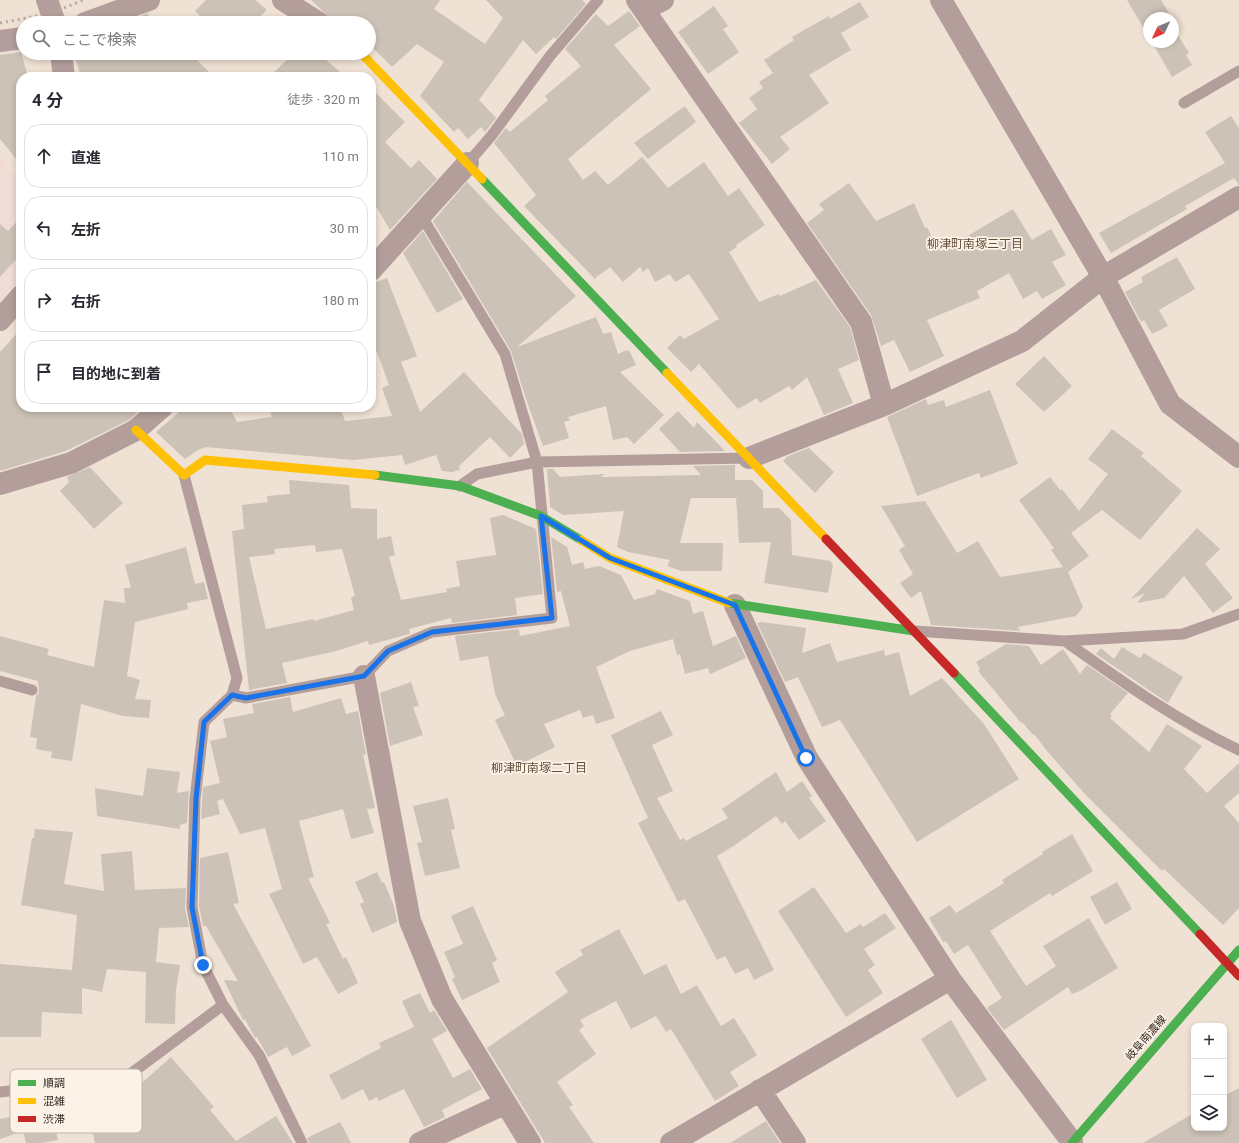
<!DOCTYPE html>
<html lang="ja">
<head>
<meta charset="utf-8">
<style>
	:root { --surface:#fff; --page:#f2f2f3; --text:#2b2b33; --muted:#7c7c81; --line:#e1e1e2 }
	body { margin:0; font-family:Roboto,"Noto Sans JP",sans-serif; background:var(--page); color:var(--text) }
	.controls { position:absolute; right:12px; bottom:12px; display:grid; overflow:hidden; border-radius:8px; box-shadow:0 2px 6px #0003 }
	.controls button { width:36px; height:36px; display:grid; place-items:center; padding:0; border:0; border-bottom:1px solid var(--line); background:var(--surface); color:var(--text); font:20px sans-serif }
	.compass { position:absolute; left:1143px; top:12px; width:36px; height:36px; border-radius:50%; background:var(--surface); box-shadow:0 2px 6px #0003; rotate:226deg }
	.stop { position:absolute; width:12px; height:12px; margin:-9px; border:3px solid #1a73e8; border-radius:50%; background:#fff }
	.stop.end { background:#1a73e8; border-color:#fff; box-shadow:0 1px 4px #0008 }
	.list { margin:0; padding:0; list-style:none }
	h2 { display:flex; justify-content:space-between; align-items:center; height:52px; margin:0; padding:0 16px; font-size:17px }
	h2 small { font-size:13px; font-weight:400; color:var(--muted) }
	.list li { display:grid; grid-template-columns:26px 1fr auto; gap:12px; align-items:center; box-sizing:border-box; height:64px; margin:0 8px 8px; padding:0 8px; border:1px solid var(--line); border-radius:16px }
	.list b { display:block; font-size:15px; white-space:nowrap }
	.list em { font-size:13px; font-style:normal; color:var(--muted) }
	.icon { flex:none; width:22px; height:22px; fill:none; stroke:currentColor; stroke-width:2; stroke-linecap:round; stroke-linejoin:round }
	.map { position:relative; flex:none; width:1239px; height:1143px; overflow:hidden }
	.search { position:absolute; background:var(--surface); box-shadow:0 2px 6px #0003; left:16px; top:16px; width:360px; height:44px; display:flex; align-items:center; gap:10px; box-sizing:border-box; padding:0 14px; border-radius:22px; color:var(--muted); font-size:15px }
	.panel { position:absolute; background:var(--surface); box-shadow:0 2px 6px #0003; left:16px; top:72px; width:360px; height:340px; border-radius:16px }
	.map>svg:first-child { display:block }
	.medical { fill:#f0dbd5 }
	.building { fill:#ccc2b7; fill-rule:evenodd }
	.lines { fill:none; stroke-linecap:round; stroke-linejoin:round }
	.lane { stroke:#b39e9b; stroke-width:11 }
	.street { stroke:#b39e9b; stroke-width:22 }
	.fast { stroke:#4caf50; stroke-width:9 }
	.slow { stroke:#ffc107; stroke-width:9 }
	.jam { stroke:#c62828; stroke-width:9 }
	.rail { stroke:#b6a79f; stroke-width:3; stroke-dasharray:2 4; stroke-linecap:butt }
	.route { stroke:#1a73e8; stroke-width:5 }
	.labels { text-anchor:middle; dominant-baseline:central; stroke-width:3.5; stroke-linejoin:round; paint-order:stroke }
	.street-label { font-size:11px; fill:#33291f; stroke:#fcf2e8 }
	.neighbourhood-label { font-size:12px; fill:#634e38; stroke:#fcf2e8 }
	.key { fill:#fcf2e8; stroke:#c0b6ac; stroke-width:1 }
	.key-label { font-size:11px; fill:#33291f }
</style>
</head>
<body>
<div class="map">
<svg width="1239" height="1143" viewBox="0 0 1239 1143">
	<rect width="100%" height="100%" fill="#efe2d4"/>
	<path class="medical" d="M0,158l21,24v95l-21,24z"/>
	<path class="building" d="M206,0h49l12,10 -14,13h-46l-12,-12z
		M311,0h129l-6,9 51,35 18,-26 -17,-18h96l4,4 -30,35 -2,-2 -18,17 -13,-14 -44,60 17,18 -11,14 -4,-5 -13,12 -10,-11 -4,4 -34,-36 24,-34 -27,-18 -25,23 -23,-23v-21h-34z
		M1127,0h34l11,18h-23v19z
		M860,2l9,15 -28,16 10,17 -42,25 20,28 -49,34 10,12 -18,15 -33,-41 18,-14 -8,-11 14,-10 -4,-6 14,-9 -9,-13 30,-20 -2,-3 37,-21 1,3z
		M714,6l14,20 -5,3 16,23 -31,22 -30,-42z
		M629,11l11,15 -26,19 37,44 -83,70 15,21 12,-9 13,14 34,-28 26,31 36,-26 24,34 11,-8 26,37 -29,20 1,2 -8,5 30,50 20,-8 1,2 36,-16 34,47 9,33 -21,9 15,34 -29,12 -17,-38 -15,13 -3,-4 -29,17 -3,-5 -19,11 -39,-45 -8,8 -24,-24 13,-13 4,4 35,-20 -30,-45 -14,8 -5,-8 -15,8 -7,-14 -5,4 -3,-5 -17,15 -13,-15 -12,9 -2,-2 1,3 -2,2 -71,-73 12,-11 -42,-52 12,-15 4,4 38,-32 -3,-4 36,-30 -16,-17 31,-35 12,12z
		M148,13l3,10h-29z
		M1173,19l7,11 -4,2 13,21 -3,2 6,10 -20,12 -20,-35h21z
		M21,52l7,25h-7v88l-21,-26v-84z
		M74,53h116l24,24h-133z
		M294,53h24l28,24h-77z
		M371,88l34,34 -20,20 26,26 8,-8 18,19 -47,51 -13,-22 -6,3z
		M685,106l11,16 -48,37 -14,-16z
		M1231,116l8,12v57l-5,-7 -49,28 2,3 -76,44 -12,-20 126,-70 -20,-31z
		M467,182l109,114 -59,51 79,-30 7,17 8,-2 7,22 9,-4 3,2 6,13 -16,7 44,43 -30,29 -7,-7 -14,3 -7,-34 -38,11 2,3 -6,2 5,16 -26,8 -16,-44 -16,-51 -78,-130z
		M849,183l27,38 38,-18 11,25 2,-1 6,13 3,-1 6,12 71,-42 19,31 19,-11 15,26 -14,7 14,23 -24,14 -5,-8 -14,8 -14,-26 -32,18 3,7 -53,22 17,36 -34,16 -16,-32 -13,6 -10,-31 -64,-92 17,-13 -5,-6z
		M21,217v37l-21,23v-53l8,7z
		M423,231l40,68 -26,14 -34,-60z
		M1177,257l18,32 -36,21 9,16 -16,8 -8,-14 -3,2 -16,-30 18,-10 -2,-5z
		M387,278l30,78 -16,6 19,50 44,-40 58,62 2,10 -14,14 -20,-21 -31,29 1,4 -8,2 -10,-1 -6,-16 -31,10 -3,-10 -49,5 -147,-13 -8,3 -13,9 -29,-27 29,-25h44l8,15 35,-5 -3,-10h71l5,14 47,-5 -10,-28 7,-3 -12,-33 -6,2v-70z
		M21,329v78h122l-14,13 -63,31 -66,20v-119z
		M1044,356l28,30 -28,26 -29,-28z
		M990,390l28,74 -37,14 -2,-5 -62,23 -30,-79 39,-18 2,6 16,-5 2,7z
		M678,411l16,17 3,-6 28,29 -45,1 -21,-23z
		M1112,429l32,24 -3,3 41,35 -42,49 -38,-30 -31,23 18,23 -21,16 15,35 -7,9 -58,11 2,4 -89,-6 -10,-34 -10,7 -11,-15 13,-9 -14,-24 6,-4 -24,-40 44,-5 32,52 21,-12 22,36 63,-10 -12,-17 3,-2 -35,-48 31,-23 10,13 2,-1 17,22 29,-37 -20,-15z
		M809,448l25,24 -19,21 -32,-32 5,-5z
		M735,465v15h17l11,11v17h16l12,12 1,35 38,6 3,4 -5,28 -64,-10 7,-41 -32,1 -3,-45h-45l-11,45h43l-1,28h-41l-14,-5 3,-6 -42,-8 -11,-5 7,-36 -61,4 -13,-8 -3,-38h6l7,8 45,-3 -4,3 100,-2 -8,-9z
		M90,467l33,36 -29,26 -34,-38 9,-9 -2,-5z
		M289,480l60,5 2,23 26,1v30l14,-3 4,19 -6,2 12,43 46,-8 -1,-3 14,-3 -4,-25 40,-6 -6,-37 13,-3 33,14 7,65 -28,4 2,17 -65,8 -1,-5 -42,11 1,5h-1l-40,11 -1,-4 -32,10 -54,12 5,20 -38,7 -17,-159 12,-2 -2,-24 26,-3 -1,-6 23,-2zM315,545l1,7 26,-3 13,47 -4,2 3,12 -40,11v-2l-48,10 -17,-72 26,-3 -1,-5z
		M1197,528l23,21 -15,15 28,34 -20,15 -29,-37 -20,22 -27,5 8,-10 -14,6z
		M551,537l16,10 5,18 11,-3 2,7 14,-3 22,9 13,25 21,-6 2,-5 33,12 3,13 10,-3 10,35 23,-10 10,22 -36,16 -2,-6 -23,6 -5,-20 -3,1 -4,-16 -43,12 -34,16 19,51 -19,6 -3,-9 -10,3 -3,-8 -36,14 11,23 -38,19 -22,-46 10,-5 -10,-21 -7,-38 -28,5 -5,-25 64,-7 1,7 50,-10 -9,-35 -4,1z
		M186,547l9,37 9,-2 4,17 -21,4 1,6 -53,13 -8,54 13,4 -5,19 16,1 -2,18 -26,-2 -42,-12 -9,57 -21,-3 1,-6 -16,-3 1,-11 -7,-1 6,-41 3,-4 -1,-11 -38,-10v-35l49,13 -2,6 47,12 10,-67 21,3 -1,-15h7l-6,-23z
		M762,622l44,6 -4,25 28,-10 7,19 47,-12 1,6 14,-4 11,44 32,-18 42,46 35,55 -102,63 -77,-122 -18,7 -24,-50 -13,5 -28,-59z
		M1006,644l23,2 12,19 22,-16 17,25 7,-9 41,28 -18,21 2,2 -2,2 39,34 18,-28 35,22 -18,23 23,24 32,-30v30l-15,13 15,17v85l-16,17 -59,-56 -2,2 -78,-78 -37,-42 -13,-17 -1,1 -11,-13 -1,1 -43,-52 2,-2 -4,-7z
		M1122,647l18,11 4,-5 39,24 -15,26 -72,-49 5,-6 13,11z
		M411,682l8,24 -6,1 10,28 -33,11 -10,-53z
		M290,697l3,15 48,-14 5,16 12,-3 8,43 -3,1 12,53 -8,1 7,24 -23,6 -8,-30 -44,12 15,56 -6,1 22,45 -4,1 17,35 3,-2 12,26 -20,11 -21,-37 -14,7 -34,-70 13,-5 -17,-61 -25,6 -17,-35 -6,2 3,13 -19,5 2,-32 17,-4 -10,-42 17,-4 -4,-18 31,-6 -2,-9z
		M661,711l12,24 -21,10 21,46 -16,7 23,42 4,-2 2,3 42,-23 -6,-9 54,-37 11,20 15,-11 10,15 -3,2 17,23 -27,19 -14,-19 -3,3 -6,-8 -41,29 -18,11 57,114 -20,10 -6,-12 -13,6 -10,-18 -8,4 -32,-61 -7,3 -40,-79 10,-5 -37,-83z
		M147,768l33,4 -3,21 12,-2 -2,32 -7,2v4l-83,-13 -2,-28 48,8z
		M448,798l7,31 -4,1 9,38 -35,8 -8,-33 5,-1 -9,-36z
		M35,829l38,3 -9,52 40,7 -3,-37 31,-3 3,39 51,-2 -1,20 4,19 -30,1 -3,34 24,3 -4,25 -1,34 -30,-1 1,-51 -39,-3 -5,23 -20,-4v26l-40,-2 -1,25h-41v-73l72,6 5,-55 -56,-10 11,-67h2z
		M1072,834l21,37 -41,25 -2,-3 -60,38 36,55 30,-20 -13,-20 46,-28 29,50 -38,23 -8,3 -4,-7 -64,43 -17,-22 15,-10 -34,-53 -14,9 -8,-13 -3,1 -14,-24 21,-13 6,8 48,-30 -2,-3 41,-26 -1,-2z
		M228,852l11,51 -6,1 78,142 -19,10 -5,-9 -19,10 -11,-20 -2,1 -10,-19 -2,1 -19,-40 14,1 -32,-55h-3l-4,-20 1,-48z
		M377,872l5,11 2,-1 10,24 3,16 -25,11 -12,-29 4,-2 -9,-20z
		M1117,882l15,27 -27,16 -15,-28z
		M814,887l32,46 15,-9 2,3 22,-14 11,15 -32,21 11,16 -7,5 15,23 -37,24 -68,-106z
		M473,906l24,54 -5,3 8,19 -38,18 -10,-21 3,-2 -11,-25 19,-8 -12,-28z
		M619,929l25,46 22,-11 15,30 16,-9 24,41 13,-8 23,37 -27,17 9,14 -24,15 -44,-72 -5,3 -10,-16 -25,13 -15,-28 -36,19 4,6 -5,4 17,24 -39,28 16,23 -4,2 25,36h-49l-58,-95 81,-56 -13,-20 28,-17 -3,-5z
		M420,993l10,20 4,-3 13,21 -15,8 21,39 17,-9 12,20 -40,21 3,7 -21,10 -20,-38 -25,12 -2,-4 -8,4 -6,-12 -21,11 -13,-25 52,-27 -2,-5 35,-16 -12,-26z
		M951,1020l36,60 -30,18 -36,-59z
		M171,1057l43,50 -4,3 26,31 40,-25 17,27h-198l-4,-19 -35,8 2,8 -17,3h-15l-3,-12 -23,8v-20l62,-12 1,-15 71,-2z
		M1239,1088v55h-96l51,-30v15h30v-32z
		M766,1121l14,22h-50z
		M340,1122l11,21h-42l-2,-5z"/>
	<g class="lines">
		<path class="lane" d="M1184,103l55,-32
			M468,163l24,-28 58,-79 48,-56
			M184,475l53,203 -5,17 -28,27 -9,77 -3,108 11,58 20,40 36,50 43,88
			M460,486l17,-12 60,-12 212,-4
			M915,631l150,10 118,-7 56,-20
			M1065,641c56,40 112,80 174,109
			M0,681l32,9
			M232,695l14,3 118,-22 24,-25 44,-19 120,-14 -15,-156 -32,-108 -84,-139
			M0,1092l125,-14 98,-73"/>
		<path class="street" d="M47,0l8,23
			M283,0l36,23
			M637,0l224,322 23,83
			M941,0l162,277 67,127 69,53
			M644,9l19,-9
			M85,23l64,-23
			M0,41l23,-3
			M61,53l3,24
			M371,270l97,-107
			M0,320l21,-24
			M749,458l135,-53 138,-64 81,-64 136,-80
			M0,484l71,-21 65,-33 26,-23
			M735,605l72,153 143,221 122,163
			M364,676l46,245 32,78 88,144
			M760,1090l35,53
			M420,1143l84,-39
			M671,1143l279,-164"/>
		<path class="fast" d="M482,179l185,194
			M375,475l85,11 81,30 40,24
			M729,603l185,28
			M954,673l246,261
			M1072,1143l167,-193"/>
		<path class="slow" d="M361,53l121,126
			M667,373l159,166
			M136,430l48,45 21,-15 170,15
			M581,540l29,18 119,45"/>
		<path class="jam" d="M826,539l128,134
			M1200,934l39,42"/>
		<path class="rail" d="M0,23l52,-10 31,-13"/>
	</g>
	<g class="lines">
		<path class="route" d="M203,965l-11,-58 4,-108 8,-77 28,-27 14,3 118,-22 24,-25 44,-19 120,-14 -11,-102 69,42 125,47 71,153"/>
	</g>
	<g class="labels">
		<g class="street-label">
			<text transform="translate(1146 1038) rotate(-49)">岐阜南濃線</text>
		</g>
		<g class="neighbourhood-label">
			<text x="975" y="244">柳津町南塚三丁目</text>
			<text x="539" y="768">柳津町南塚二丁目</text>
		</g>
	</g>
	<rect x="10" y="1069" width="132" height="64" rx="6" class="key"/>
	<rect x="18" y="1080" width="18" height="6" fill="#4caf50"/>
	<rect x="18" y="1098" width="18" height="6" fill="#ffc107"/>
	<rect x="18" y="1116" width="18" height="6" fill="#c62828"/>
	<g class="key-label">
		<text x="43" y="1087">順調</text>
		<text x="43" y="1105">混雑</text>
		<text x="43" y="1123">渋滞</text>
	</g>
</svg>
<div class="controls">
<button>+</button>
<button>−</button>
<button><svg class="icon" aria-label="layers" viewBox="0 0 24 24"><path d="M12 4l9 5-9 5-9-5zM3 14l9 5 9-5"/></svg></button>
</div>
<svg class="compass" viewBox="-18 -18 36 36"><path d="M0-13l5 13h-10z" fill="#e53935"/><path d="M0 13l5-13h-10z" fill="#7c7c81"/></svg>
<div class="stop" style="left:806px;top:758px"></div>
<div class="stop end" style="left:203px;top:965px"></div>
<div class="search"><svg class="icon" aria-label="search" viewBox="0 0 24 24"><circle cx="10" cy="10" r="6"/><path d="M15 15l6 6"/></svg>ここで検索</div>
<section class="panel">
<h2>4 分<small>徒歩 · 320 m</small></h2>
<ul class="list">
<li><svg class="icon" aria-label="ahead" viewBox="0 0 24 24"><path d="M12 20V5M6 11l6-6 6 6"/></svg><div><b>直進</b></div><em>110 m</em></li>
<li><svg class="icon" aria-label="left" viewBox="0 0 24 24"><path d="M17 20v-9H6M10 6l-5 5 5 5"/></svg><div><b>左折</b></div><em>30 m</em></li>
<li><svg class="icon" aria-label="right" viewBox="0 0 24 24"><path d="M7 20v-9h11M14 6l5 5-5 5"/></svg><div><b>右折</b></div><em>180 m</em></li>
<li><svg class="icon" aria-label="arrive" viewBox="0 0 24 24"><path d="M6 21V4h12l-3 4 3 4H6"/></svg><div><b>目的地に到着</b></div></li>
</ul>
</section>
</div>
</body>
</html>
